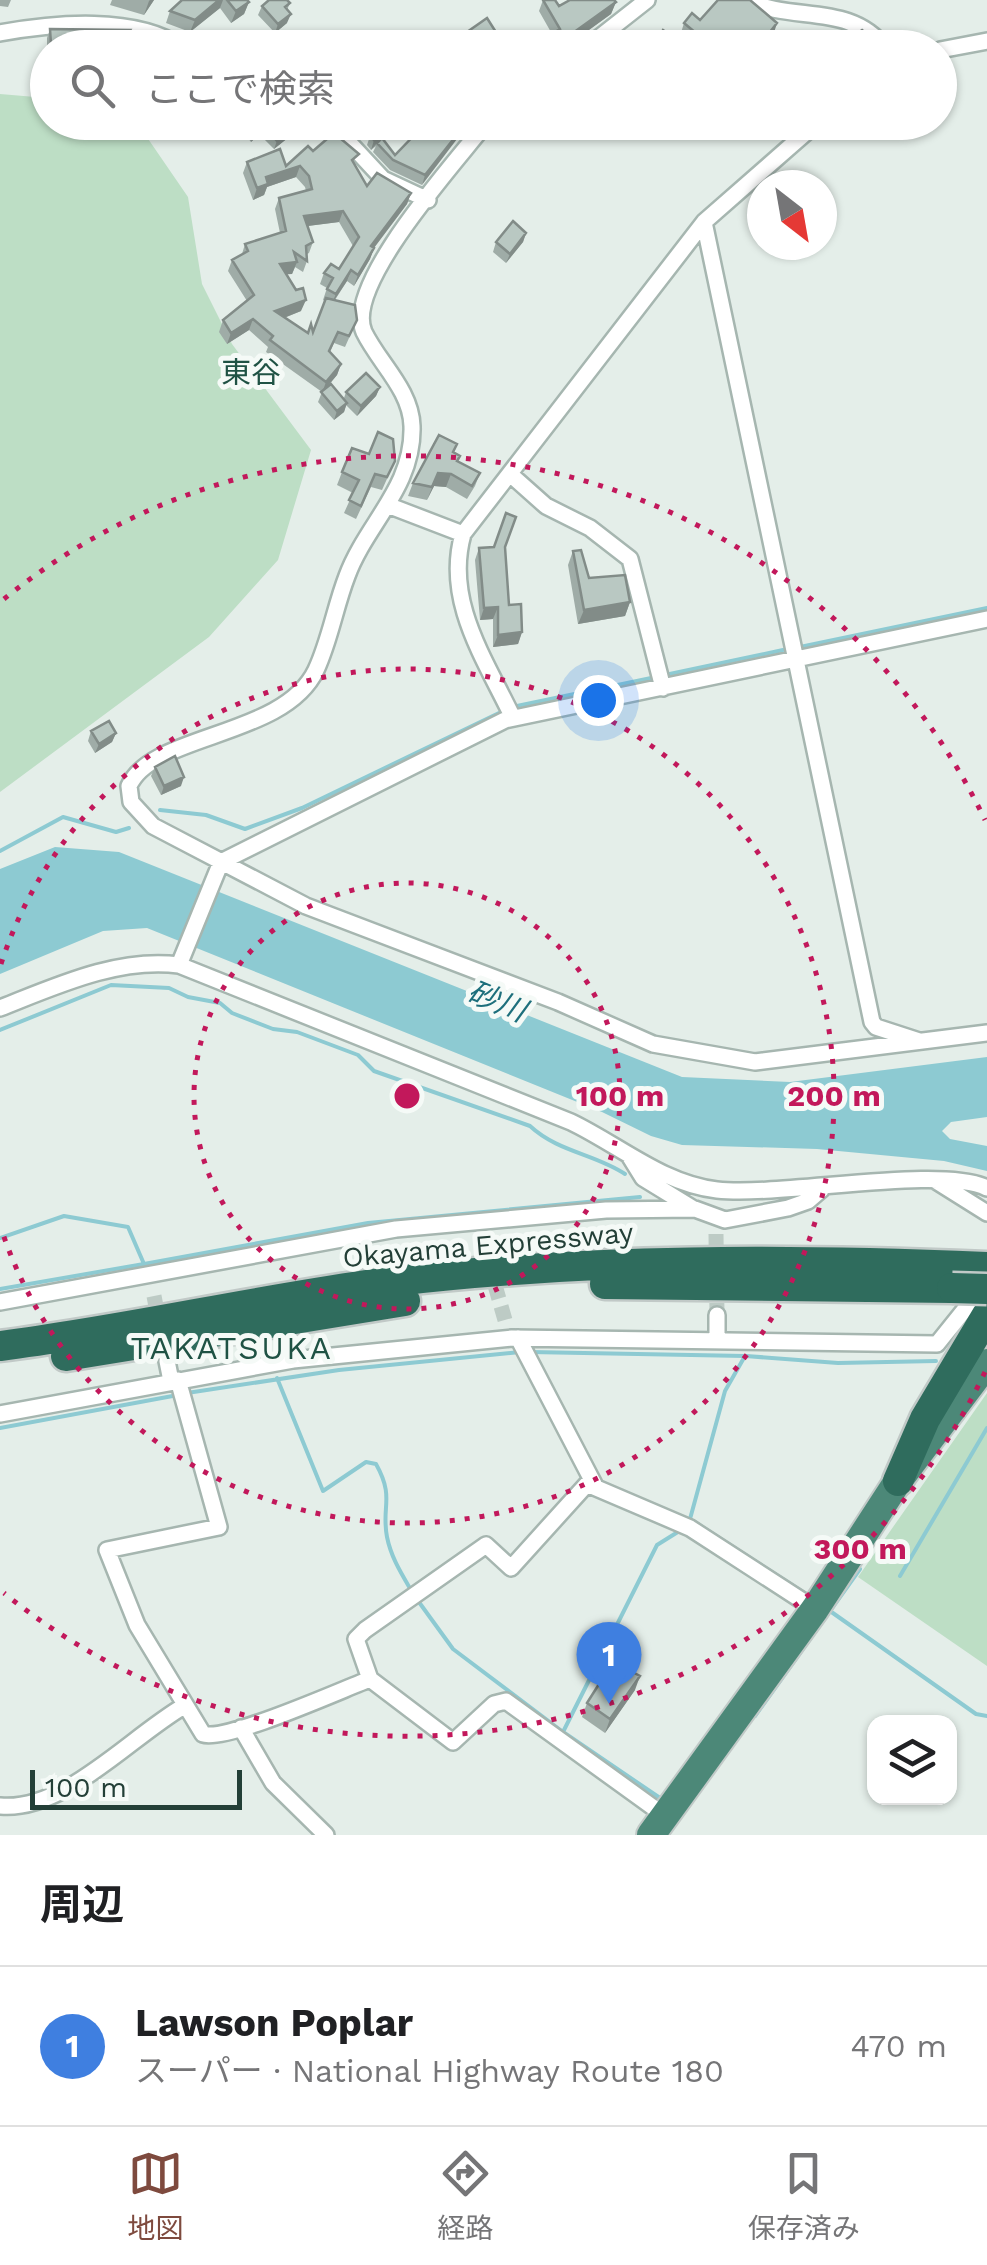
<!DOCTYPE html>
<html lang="ja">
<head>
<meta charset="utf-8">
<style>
	:root { --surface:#fff; --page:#f2f2f2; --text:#202124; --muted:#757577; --line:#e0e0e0; --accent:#7e4a3e }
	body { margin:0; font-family:"Work Sans","Noto Sans JP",sans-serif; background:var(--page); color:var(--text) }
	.controls { position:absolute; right:30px; bottom:30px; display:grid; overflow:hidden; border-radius:20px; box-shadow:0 2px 8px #0004 }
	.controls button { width:90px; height:90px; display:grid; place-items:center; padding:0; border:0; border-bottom:2px solid var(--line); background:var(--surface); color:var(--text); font:50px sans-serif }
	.compass { position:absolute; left:747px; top:170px; width:90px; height:90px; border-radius:50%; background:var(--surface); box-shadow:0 2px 8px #0004; rotate:149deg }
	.scale { position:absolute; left:30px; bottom:25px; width:212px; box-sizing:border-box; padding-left:10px; border:5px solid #233f37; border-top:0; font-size:28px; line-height:35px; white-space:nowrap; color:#233f37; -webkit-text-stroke:8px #f5faf7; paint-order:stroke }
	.you { position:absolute; left:598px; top:700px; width:35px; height:35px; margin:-25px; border:8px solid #fff; border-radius:50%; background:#1a73e8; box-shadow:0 0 0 15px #1a73e833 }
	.badge { display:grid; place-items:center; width:65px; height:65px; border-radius:50%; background:var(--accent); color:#fff; font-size:32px; font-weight:700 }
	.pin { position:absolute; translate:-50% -82px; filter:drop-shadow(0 2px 5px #0008) }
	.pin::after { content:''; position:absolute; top:52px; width:35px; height:30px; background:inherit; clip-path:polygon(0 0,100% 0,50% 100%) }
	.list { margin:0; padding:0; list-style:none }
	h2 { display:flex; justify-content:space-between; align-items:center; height:130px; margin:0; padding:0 40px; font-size:42px }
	h2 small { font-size:32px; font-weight:400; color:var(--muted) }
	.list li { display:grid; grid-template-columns:65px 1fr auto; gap:30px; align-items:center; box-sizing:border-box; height:160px; padding:0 40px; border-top:2px solid var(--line) }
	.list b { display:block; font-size:38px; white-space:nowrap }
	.list p { margin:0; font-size:32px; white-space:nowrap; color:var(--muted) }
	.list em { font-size:32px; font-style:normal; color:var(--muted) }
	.icon { flex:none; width:55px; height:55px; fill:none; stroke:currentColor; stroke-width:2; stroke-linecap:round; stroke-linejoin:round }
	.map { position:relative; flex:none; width:987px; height:1835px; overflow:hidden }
	.search { position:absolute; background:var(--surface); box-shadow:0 2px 8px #0004; left:30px; right:30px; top:30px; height:110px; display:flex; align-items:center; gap:25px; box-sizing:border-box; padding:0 35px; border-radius:55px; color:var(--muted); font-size:38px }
	.sheet { height:290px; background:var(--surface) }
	nav { display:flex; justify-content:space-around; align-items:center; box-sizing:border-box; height:140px; border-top:2px solid var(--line); background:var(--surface); font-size:28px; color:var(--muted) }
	nav a { display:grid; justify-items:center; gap:5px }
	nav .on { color:var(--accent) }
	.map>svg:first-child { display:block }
	.green { fill:#bddec5 }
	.water { fill:#8dcad2 }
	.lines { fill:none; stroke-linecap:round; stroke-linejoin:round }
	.stream { stroke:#8dcad2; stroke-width:4 }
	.minor-tunnel { stroke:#bdcbc5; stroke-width:15; stroke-dasharray:15 8; stroke-linecap:butt }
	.minor-casing { stroke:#a6b6b0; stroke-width:20 }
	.trunk-casing { stroke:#c1c9c7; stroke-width:32 }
	.motorway-casing { stroke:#c1c9c7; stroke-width:35 }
	.minor { stroke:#fff; stroke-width:15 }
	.trunk { stroke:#4c8878; stroke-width:28 }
	.motorway { stroke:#2f6c5d; stroke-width:30 }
	.motorway-bridge-casing { stroke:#c1c9c7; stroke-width:35; stroke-linecap:butt }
	.motorway-bridge { stroke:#2f6c5d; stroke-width:30 }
	.wall { fill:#9faca7; fill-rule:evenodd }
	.shaded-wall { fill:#828c88 }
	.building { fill:#b9c8c2; stroke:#828c88; stroke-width:2.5 }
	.ring { fill:none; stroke:#c2185b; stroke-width:5; stroke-dasharray:5 10 }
	.labels { text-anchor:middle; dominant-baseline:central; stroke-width:10; stroke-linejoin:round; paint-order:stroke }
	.street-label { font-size:28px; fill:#233f37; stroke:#f5faf7 }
	.neighbourhood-label { font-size:30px; fill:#1f5244; stroke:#f5faf7 }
	.water-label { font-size:30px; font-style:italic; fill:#1d6f7c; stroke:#f5faf7 }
	.quarter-label { font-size:32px; letter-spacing:2.5px; fill:#1f5244; stroke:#f5faf7 }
	.centre { fill:#c2185b; stroke:#f5faf7; stroke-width:5 }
	.ring-label { font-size:30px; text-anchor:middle; font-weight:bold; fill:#c2185b; stroke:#f5faf7; stroke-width:10; stroke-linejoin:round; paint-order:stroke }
</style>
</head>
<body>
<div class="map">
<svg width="987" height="1835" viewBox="0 0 987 1835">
	<rect width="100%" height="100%" fill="#e4eee9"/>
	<path class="green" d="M0,94l47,4 1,24 72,1 22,7 46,67 14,87 30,60 79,106 -33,110 -69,77 -209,155z
		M987,1393v273l-129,-89z"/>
	<path class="water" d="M55,847l64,5 563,225 108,5 197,-25v60l-36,5 -9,9 8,8 37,7v25l-43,-10 -127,-12 -135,-4 -31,-9 -49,-24 -455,-184 -44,3 -103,43v-105z"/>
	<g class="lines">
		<path class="stream" d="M800,647l187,-39
			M665,675l118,-25
			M517,706l139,-29
			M160,810l46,5 39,14 57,-21 197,-95
			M0,851l63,-34 53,15 13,-4
			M0,1030l111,-45 58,3 19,9 32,6 12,10 41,16 24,3 61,23 16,16 156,55c28,26 65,28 95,48
			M0,1238l64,-22 64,11 16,37 224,-41 272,-26
			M0,1289l144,-25
			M530,1352l215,4 -20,35 -35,128 119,77
			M746,1356l92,7 98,-2
			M277,1378l46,113 43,-29 10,2c19,34 5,42 11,73 4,20 14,36 24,53
			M187,1393l152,-23 181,-18
			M0,1428l178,-33
			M900,1576l87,-148
			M416,1598l37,51 110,83
			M830,1611l146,103 11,2
			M755,1716l105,-147
			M660,1798l-97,-66 94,-187 24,-15"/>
		<path class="minor-tunnel" d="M716,1234l1,81
			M482,1240l23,80
			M154,1296l5,26"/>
		<g class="minor-casing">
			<path id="minor" d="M746,0c47,23 104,2 139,48
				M0,33c54,-10 136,-18 183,15
				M586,48l61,-48
				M940,50l47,-9
				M330,122l53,57 45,21
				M487,122c-30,39 -144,163 -123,210 15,31 47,58 48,94 2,61 -46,98 -65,150 -12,31 -17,64 -31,94 -32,68 -164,63 -187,116l2,16 22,24 153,80 252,96 95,42 102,18 232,-29
				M704,222l168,800 4,5 43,14
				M510,474l36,32 44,22 40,31 33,129
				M390,506l73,28
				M513,718c-28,-59 -69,-117 -50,-184l241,-312 114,-100
				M179,965l42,-103 284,-142 482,-101
				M0,1008c56,-22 118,-51 179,-43l392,157c48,23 92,62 146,68 64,7 224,-25 270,-2
				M630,1157l13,21 49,30
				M936,1181l51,32
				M0,1302l396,-73 210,-19 89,-1 30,11 63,-12 20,-7 14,-12
				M717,1315v23
				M518,1338l76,146
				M167,1361l4,20
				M178,1380l41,147 -112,23 30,75 66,109c23,8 138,-44 167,-55l-14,-40 9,-9 121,-85 25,23 76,-84 103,44 125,81
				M0,1414l293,-54 219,-22 425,6 45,-56
				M370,1679l83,63 41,-38 12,-3 159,115
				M241,1728l32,55 53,52
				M0,1806c64,6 129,-68 184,-100"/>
		</g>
		<g class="trunk-casing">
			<path id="trunk" d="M651,1835l164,-226 83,-128 89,-118"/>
		</g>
		<g class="motorway-casing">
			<path id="motorway" d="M605,1284l347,4
				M0,1346c133,-17 263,-48 396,-65 196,-23 394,-22 591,-14
				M66,1356l339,-55
				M898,1481l27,-62 62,-104"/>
		</g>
		<use href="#minor" class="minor"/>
		<use href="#trunk" class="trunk"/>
		<use href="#motorway" class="motorway"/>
		<g class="motorway-bridge-casing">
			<path id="motorway-bridge" d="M952,1288l35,1"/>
		</g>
		<use href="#motorway-bridge" class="motorway-bridge"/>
	</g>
	<path class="wall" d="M0,0h11l-3,7 -8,-1z
		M112,0h42l-10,15 -34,-10z
		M182,0h65l2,2 -5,12 -13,9 -11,-15 -30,24 -24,-9 4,-12z
		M543,0l16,6 57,-4 -5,12 -47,34h-57l36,-9 9,-5 -13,-23z
		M290,3l-3,7v13l-12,10 -17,-18 4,-9z
		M700,20l73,16 -8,9 3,3h-74l-14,-12 4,-13z
		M50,29l77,10 -6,9h-73l-1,5v-15z
		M239,122h48l2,15 -15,12 -15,-15 -8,8 -13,-17z
		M398,122h3l-3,7 -15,11 12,15 52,-33 -25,63 -32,-15 -17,-18 3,-6 -5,4 -4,-5 3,-9z
		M313,151l42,15 12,20 44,7 -4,11 -33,44 -4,11 -16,27 -7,-5 -12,19 22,20 -12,27 -11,-4 -4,9 11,12 -4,11 -11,13 18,10 2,-6 34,-5 -4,9 -19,20 -11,-11 -2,7 -10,8 -16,-18 4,-10 -56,-40 2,-5 -19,-17 -22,14 -8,-12 4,-12 24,-19 -19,-30 4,-11 10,-6 3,-10 35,-11 -5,-24 4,-11 27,-7 -1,-4 -9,-10 -29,10 -3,8 -11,5 -10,-27 4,-11 39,4zM339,222l14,24 -14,23 -15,4 -4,11 7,4 -4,12 2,1 -12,31 -5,1 -24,-15 17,-7 -15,-37h6l3,-7 8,5 4,-11v-7l2,-1 4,-11 -6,-16z
		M526,233l-3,9 -17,21 -13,-11 3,-10z
		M457,444l-3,9 4,8 22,12 -5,13 -8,13 -21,-12 -12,-1 -7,14 -19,-4 5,-13z
		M369,454l26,7 -13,29 -11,-3 -15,32 -12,-6 9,-20 -16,-8 5,-13z
		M505,547l4,58 13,27 -4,12 -25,3v-28l-13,1 -5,-60 4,-12z
		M573,551l16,27 41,24 -5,14 -47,8 -10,-59z
		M91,731l25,2 -4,9 -17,11 -7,-12z
		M155,767l26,19 -20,9 -10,-19z
		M635,1690l-30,43 -23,-16 5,-14z"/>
	<path class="shaded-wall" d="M150,0h4l-10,15 5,-14z
		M219,0h4l-3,8 -30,24 5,-12z
		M249,2l-5,12 -13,9 5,-12z
		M616,2l-5,12 -47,34h-12z
		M291,14l-4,9 -12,10 3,-9z
		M777,23l-4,13 -10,12 -1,-6z
		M78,43l-2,5h-27l2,-4z
		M222,122h7l-10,8z
		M398,122h3l-3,7 -20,15 -1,-1 -6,7 3,-10z
		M467,122h3l-48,63 3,-10z
		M263,125l-4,9 -8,8 3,-8z
		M292,128l-3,9 -15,12 3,-8z
		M300,166l-4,11 -29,10 -3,8 -11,5 4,-12 9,-11z
		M411,193l-4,11 -40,53 4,-11z
		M343,211l-4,11 -39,5 4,-11z
		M526,233l-3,9 -17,21 4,-9z
		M374,248l-4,11 -16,27 4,-11z
		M297,262l-5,12 -16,1 4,-11z
		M351,270l-4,11 -16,24 5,-11z
		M306,300l-5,11 -30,12 4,-12z
		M253,319l-4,11 -22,14 4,-11z
		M341,364l-4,11 -15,18 4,-11z
		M380,387l-4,9 -19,20 4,-10z
		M347,403l-3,9 -10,8 3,-9z
		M438,473l13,1 -5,13 -12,-1 -7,14z
		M630,602l-5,14 -47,8 6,-14z
		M498,607l-5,12 -13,1 4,-12z
		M522,632l-4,12 -25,3 5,-12z
		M116,733l-4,9 -17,11 4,-9z
		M184,777l-3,9 -20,9 3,-9z
		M640,1676l-5,14 -30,43 5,-14z"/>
	<path class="building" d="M182,0h37l-24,20 -25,-9z
		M227,0h20l2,2 -13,9z
		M269,0h18l3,3 -5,4 6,7 -13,10 -16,-18z
		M543,0h12l4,6 11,-6h44l2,2 -64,46h-45l18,-11 18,2 17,-10z
		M718,0h32l27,23 -15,19 6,6h-15l-3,-3 -3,3h-18l-12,-13 -8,9 -25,-21 8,-10 8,7z
		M487,18l19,30h-66l4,-5 3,3z
		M50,29l80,1 -13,18h-39v-5l-27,1z
		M663,30l11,8 -6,10h-15z
		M862,30l16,14 -5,4h-36z
		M304,34l12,14h-25z
		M615,39l7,9h-21z
		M245,122h42l5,6 -15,13 -14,-16 -9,9z
		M382,122h16l-24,18 -4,-4z
		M427,122h20l2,2 2,-2h16l-42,53 -32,-15 -16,-17 5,-5 13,17z
		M334,133l25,21 -7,6 15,26 10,-13 34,20 -40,53 3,2 -16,27 -7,-5 -15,24 -9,-5 6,-11 -9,-5 7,-9 8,5 20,-32 -16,-26 -39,5 9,26 -7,4 1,15 -13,-9 3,10 -17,2 16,26 7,-2 3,12 -31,11 33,22 3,-9 2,8 13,-34 29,7 2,15 -8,16 -11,-4 -9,19 12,13 -15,18 -56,-42 3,-4 -20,-17 -22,14 -8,-13 31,-25 -22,-35 16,-9 -3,-7 41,-13 -7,-33 33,-9 -3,-13 -9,-10 -34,11 2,7 -11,4 -10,-26 33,-13 6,17 22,-20 5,5z
		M513,221l13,12 -16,21 -14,-12z
		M366,373l14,14 -19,19 -15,-14z
		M331,384l16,19 -10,8 -16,-19z
		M378,432l15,7 2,22 -8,16 -12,-3 -14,32 -12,-6 10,-20 -17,-8 10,-24 17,6z
		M439,435l18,9 -4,8 7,4 -3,5 23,12 -8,13 -21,-12 -13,-1 -6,14 -19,-4z
		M506,513l10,4 -11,30 4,58 12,-1 1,28 -24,3v-28l-14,1 -5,-60 15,-1z
		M581,550l8,28 36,-3 5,27 -46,8 -11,-59z
		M109,721l7,12 -17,11 -8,-13z
		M175,756l9,21 -20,9 -9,-19z
		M613,1662l27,14 -30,43 -23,-16z"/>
	<g class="ring">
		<circle cx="407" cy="1096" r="213"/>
		<path d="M1 964A427 427 0 1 1 1 1228"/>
		<path d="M985 1372A640 640 0 0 1 4 1593M4 599A640 640 0 0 1 985 820"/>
	</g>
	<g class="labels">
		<g class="street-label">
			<text transform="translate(488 1245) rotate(-5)">Okayama Expressway</text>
		</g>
		<g class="neighbourhood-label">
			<text x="251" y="372">東谷</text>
		</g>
		<g class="water-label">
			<text transform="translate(497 1001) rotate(22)">砂川</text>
		</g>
		<g class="quarter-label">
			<text x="232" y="1348">TAKATSUKA</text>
		</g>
	</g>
	<circle cx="407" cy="1096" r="15" class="centre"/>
	<g class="ring-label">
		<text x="620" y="1106">100 m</text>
		<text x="834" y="1106">200 m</text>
		<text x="860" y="1559">300 m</text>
	</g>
</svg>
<div class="controls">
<button><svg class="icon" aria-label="layers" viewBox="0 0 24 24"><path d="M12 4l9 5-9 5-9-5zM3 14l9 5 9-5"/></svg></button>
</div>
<svg class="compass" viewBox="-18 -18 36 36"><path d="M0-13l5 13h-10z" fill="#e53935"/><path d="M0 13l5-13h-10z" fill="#757577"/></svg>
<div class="scale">100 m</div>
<div class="you"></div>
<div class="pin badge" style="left:609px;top:1704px;background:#3f7fe0">1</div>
<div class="search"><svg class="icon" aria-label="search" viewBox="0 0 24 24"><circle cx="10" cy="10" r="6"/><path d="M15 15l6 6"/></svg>ここで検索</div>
</div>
<section class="sheet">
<h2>周辺<small></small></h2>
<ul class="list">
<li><span class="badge" style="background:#3f7fe0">1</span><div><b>Lawson Poplar</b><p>スーパー · National Highway Route 180</p></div><em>470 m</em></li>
</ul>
</section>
<nav>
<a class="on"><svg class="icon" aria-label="map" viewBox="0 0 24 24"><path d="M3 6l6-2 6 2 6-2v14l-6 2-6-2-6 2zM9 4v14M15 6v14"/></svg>地図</a>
<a><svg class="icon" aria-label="directions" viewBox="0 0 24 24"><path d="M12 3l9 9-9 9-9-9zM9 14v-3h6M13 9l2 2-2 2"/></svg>経路</a>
<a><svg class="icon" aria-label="saved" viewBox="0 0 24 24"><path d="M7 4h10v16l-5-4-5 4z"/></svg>保存済み</a>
</nav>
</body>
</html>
